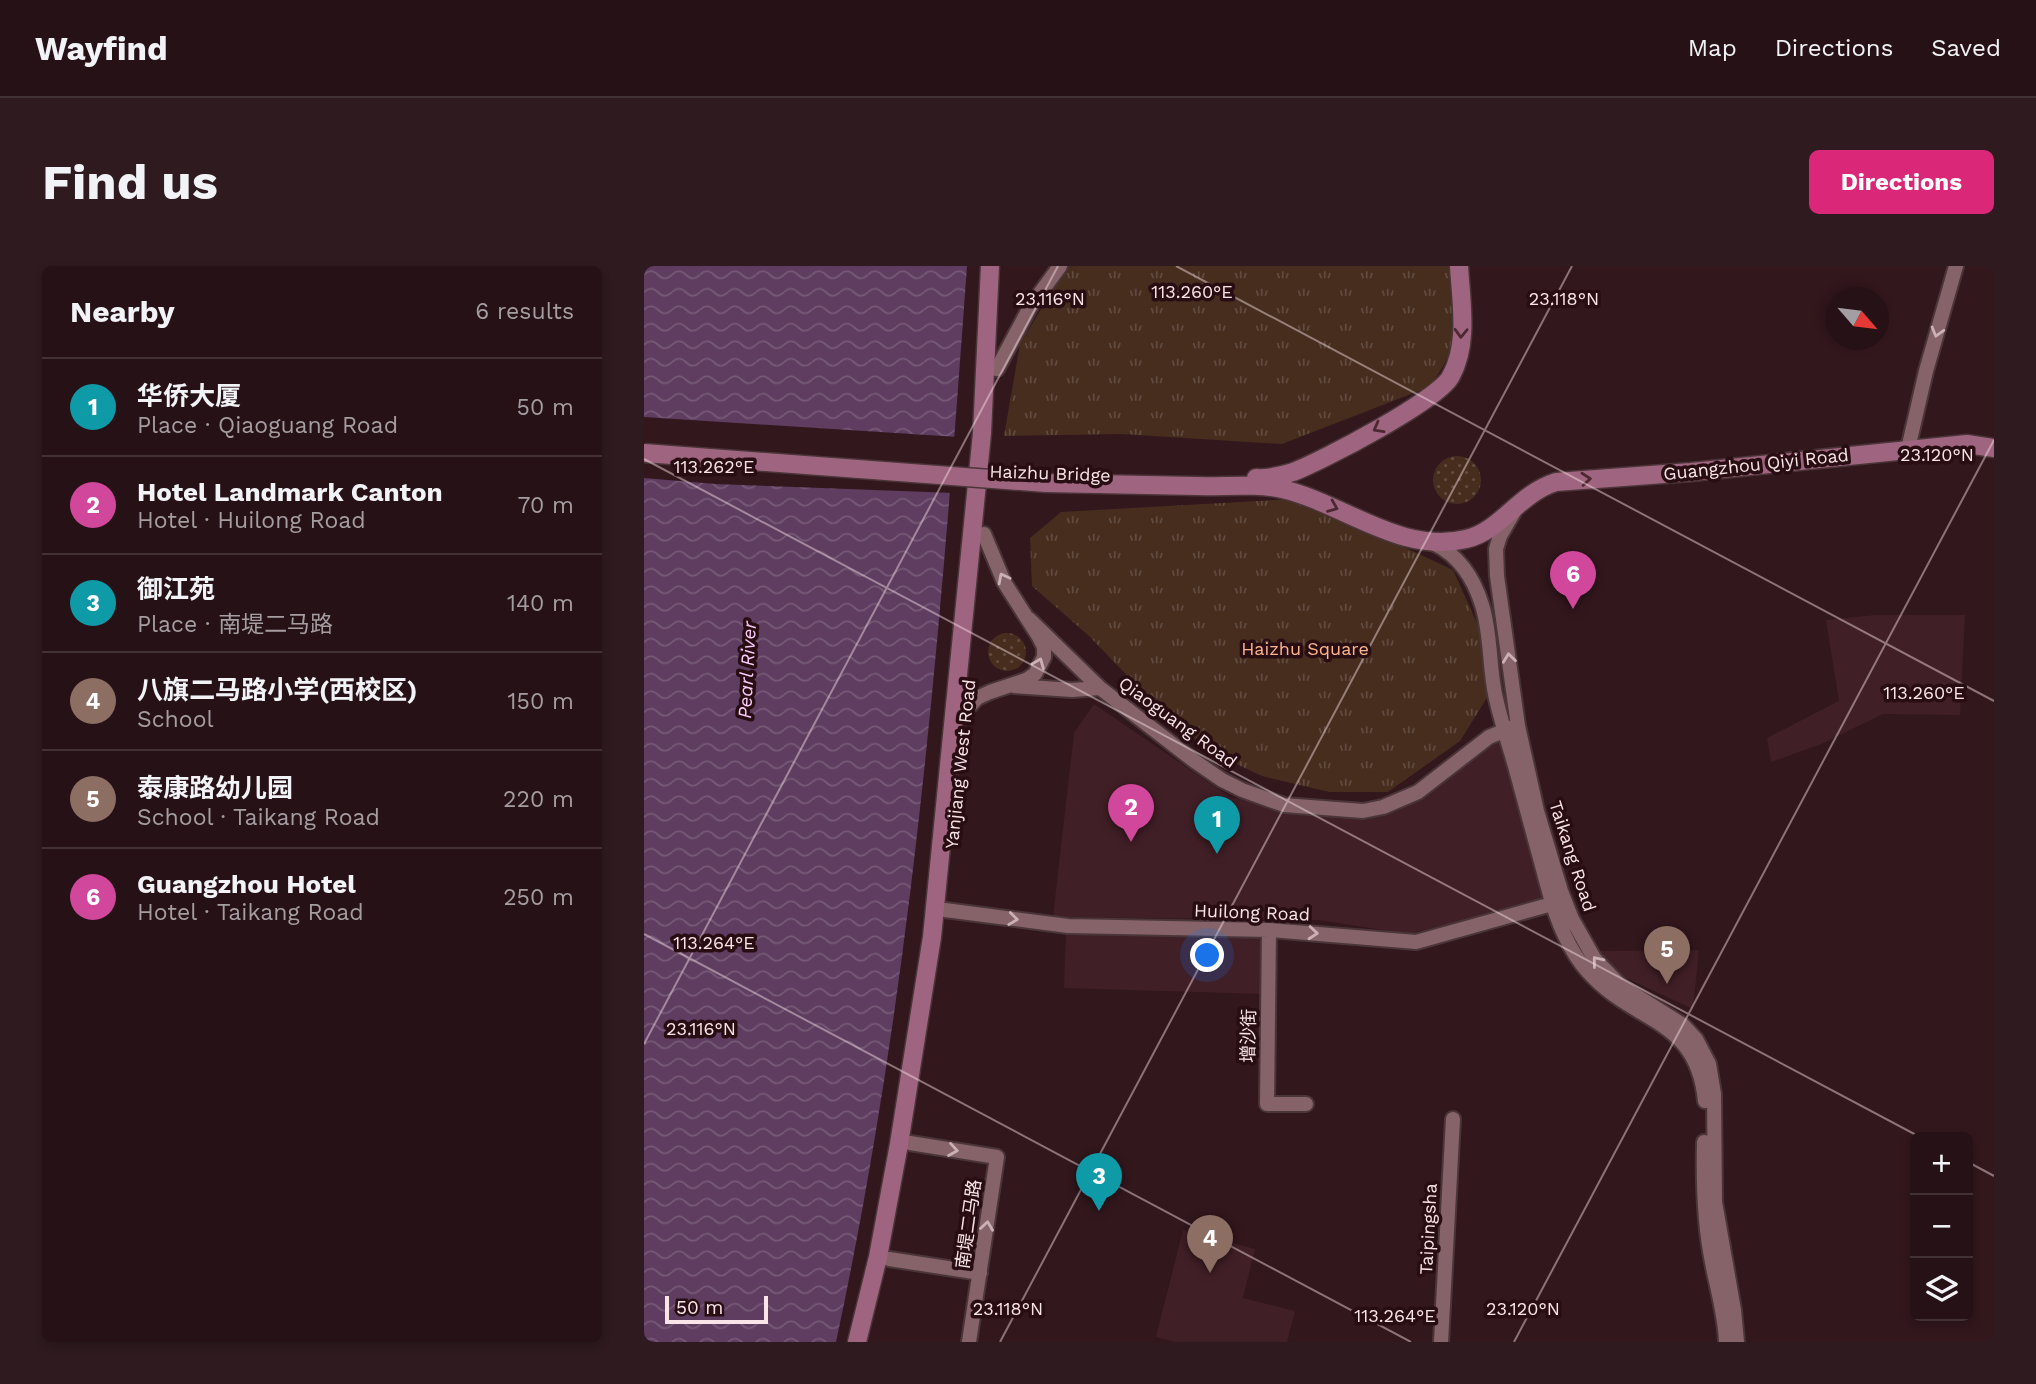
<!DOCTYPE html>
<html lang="en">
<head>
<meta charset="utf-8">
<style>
	:root { --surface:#261116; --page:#2e1a1f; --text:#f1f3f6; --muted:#a49da1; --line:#423135; --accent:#db2777 }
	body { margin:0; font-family:"Work Sans","Noto Sans SC",sans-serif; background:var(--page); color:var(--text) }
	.controls { position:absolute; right:21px; bottom:21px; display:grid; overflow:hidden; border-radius:10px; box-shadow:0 4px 10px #0003 }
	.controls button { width:63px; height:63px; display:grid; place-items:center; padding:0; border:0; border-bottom:2px solid var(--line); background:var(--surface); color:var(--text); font:35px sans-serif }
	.compass { position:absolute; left:1182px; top:21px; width:63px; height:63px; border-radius:50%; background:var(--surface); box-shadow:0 4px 10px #0003; rotate:118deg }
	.scale { position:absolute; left:21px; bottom:18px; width:103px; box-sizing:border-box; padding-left:7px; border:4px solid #f9e5e8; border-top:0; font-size:19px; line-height:24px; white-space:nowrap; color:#f9e5e8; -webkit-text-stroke:5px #280e13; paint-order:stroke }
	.you { position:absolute; left:564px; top:690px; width:24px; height:24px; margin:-18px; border:5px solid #fff; border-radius:50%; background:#1a73e8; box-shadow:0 0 0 10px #1a73e833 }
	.badge { display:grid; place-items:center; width:46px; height:46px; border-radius:50%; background:var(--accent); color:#fff; font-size:23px; font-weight:700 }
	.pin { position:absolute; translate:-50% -58px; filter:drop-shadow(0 2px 4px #0008) }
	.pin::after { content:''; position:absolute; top:37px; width:24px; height:21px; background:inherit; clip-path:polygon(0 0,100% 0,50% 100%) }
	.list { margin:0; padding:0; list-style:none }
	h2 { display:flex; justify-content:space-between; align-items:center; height:91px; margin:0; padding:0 28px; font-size:30px }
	h2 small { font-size:23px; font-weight:400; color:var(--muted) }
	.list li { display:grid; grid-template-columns:46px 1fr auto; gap:21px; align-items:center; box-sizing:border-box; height:98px; padding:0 28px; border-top:2px solid var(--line) }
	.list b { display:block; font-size:26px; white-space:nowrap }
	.list p { margin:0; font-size:23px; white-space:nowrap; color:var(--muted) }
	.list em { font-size:23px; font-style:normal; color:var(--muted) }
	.icon { flex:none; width:38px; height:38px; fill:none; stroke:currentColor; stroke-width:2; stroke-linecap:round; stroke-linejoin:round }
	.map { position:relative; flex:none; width:1350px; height:1076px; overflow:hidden; border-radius:10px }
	header { display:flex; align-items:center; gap:42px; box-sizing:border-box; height:98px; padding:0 35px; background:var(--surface); border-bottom:2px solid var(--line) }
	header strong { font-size:33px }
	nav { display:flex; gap:38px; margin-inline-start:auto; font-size:24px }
	.intro { display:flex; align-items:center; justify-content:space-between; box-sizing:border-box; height:168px; padding:0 42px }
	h1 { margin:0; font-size:49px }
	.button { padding:18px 32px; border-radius:10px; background:var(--accent); color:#fff; font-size:24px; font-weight:700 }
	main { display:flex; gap:42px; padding:0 42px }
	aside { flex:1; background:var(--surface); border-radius:10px; box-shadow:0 4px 10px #0003 }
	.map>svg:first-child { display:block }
	.built { fill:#411f26 }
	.grass { fill:url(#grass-dots) }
	.park { fill:url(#park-tufts) }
	.water { fill:url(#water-waves) }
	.pier { fill:#32171d }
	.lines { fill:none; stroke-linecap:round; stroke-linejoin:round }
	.minor-casing { stroke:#4a3538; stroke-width:18 }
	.major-casing { stroke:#4a3538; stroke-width:21 }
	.minor { stroke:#856368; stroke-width:14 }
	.major { stroke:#9f647f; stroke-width:18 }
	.major-bridge-casing { stroke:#4a3538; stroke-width:21; stroke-linecap:butt }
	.major-bridge { stroke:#9f647f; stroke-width:18 }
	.oneway { stroke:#cbb1b5 }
	.oneway2 { stroke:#4c2833 }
	.ticks { fill:none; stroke:#f9e5e8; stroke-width:2; stroke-opacity:0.45 }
	.labels { text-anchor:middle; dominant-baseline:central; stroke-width:7; stroke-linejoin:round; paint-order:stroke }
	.street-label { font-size:18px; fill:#f9e5e8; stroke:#280e13 }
	.park-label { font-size:18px; fill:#fdb58c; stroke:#280e13 }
	.water-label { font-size:19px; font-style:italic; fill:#f9ccfb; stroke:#280e13 }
	.ticks-label { font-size:18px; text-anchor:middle; fill:#f9e5e8; stroke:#280e13; stroke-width:7; stroke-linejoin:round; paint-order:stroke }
</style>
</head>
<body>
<header>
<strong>Wayfind</strong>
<nav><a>Map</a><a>Directions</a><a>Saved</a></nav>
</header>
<div class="intro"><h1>Find us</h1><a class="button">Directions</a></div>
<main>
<aside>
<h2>Nearby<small>6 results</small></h2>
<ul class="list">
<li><span class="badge" style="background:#0f9aa8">1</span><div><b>华侨大厦</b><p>Place · Qiaoguang Road</p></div><em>50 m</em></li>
<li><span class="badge" style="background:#d1479c">2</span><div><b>Hotel Landmark Canton</b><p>Hotel · Huilong Road</p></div><em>70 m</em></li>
<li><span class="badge" style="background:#0f9aa8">3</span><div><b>御江苑</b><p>Place · 南堤二马路</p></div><em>140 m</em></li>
<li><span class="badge" style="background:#8d6e63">4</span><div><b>八旗二马路小学(西校区)</b><p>School</p></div><em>150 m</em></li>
<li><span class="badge" style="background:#8d6e63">5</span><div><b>泰康路幼儿园</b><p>School · Taikang Road</p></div><em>220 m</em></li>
<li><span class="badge" style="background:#d1479c">6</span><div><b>Guangzhou Hotel</b><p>Hotel · Taikang Road</p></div><em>250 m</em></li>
</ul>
</aside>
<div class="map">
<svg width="1350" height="1076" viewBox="0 0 1350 1076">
	<defs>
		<pattern id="grass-dots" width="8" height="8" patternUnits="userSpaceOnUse" patternTransform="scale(1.75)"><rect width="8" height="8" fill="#462d1e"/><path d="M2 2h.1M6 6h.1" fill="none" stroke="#614b3f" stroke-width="1.8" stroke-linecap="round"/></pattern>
		<pattern id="park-tufts" width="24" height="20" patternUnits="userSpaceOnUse" patternTransform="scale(1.75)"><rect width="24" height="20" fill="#462d1e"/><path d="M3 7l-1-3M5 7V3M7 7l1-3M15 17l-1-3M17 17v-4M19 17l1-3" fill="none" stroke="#614b3f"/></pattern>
		<pattern id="water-waves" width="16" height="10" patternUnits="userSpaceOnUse" patternTransform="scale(1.75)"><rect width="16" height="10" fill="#5e3d60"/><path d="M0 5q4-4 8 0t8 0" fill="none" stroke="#765977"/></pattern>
	</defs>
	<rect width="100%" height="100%" fill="#32171d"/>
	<path class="built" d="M1232,349h89l-5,100 -77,-1 -64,31 -48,17 -4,-24 72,-37 -13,-81z
		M450,438l136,93 62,13 46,4 1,5 75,-18 88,-62 44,160 -137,35 -91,-14 -265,-3 21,-184z
		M422,663l199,4 -3,61 -198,-6z
		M1055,684l-6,59 -78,-36 -17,-22z
		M539,964l72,19 -12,49 52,13 -8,31h-112l-19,-5z"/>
	<path class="grass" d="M789 214a24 24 0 1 1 48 0a24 24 0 1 1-48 0Z
		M344 386a19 19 0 1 1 38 0a19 19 0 1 1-38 0Z"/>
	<path class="park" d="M423,0h382c7,52 14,78 -20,121l-147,57 -160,-10 -118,2 16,-92z
		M648,233l63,25 98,46 29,64 6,62 -28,45 -72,51h-59l-67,-16 -45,-21 -45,-33 -83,-86 -57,-50 -2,-48 31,-26z"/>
	<path class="water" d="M0,0h323c-26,361 -55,722 -131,1076h-192z"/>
	<path class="pier" d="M0,151l314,20 -4,56 -238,-9 -72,-6z"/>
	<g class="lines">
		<g class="minor-casing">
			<path id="minor" d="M353,103l33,-62 30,-41
				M1264,183l18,-78 30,-105
				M870,246l-14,24 -4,13 1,27 21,150 19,85 24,80 11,28 22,39 27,28 62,39 13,14 13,25 5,30 1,108 19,108 3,32
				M791,278c24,12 39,35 47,61 9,28 7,60 13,89 5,24 13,48 20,72 12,44 24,89 36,133 8,27 22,59 43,79 47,47 103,42 111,123
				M385,353l71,69 93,72 29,20 20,10 42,15 79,6 20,-4 35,-15 71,-55 24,-10
				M370,420l58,4 28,-2
				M321,445l12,-13 13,-6 36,-12 9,-6 9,-17v-10l-5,-10 -35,-55 -20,-48
				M301,644l123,16 201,4 147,12 136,-38
				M625,664l-2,174h39
				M1060,876c-1,40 0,81 8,120 5,27 13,52 14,80
				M266,877l87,14 -28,185
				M245,993l91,14
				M797,1076l12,-223"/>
		</g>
		<g class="major-casing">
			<path id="major" d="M612,212c13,1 24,-2 37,-6 29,-11 146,-72 158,-96 18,-33 10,-74 8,-110
				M552,220c28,1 59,-3 86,3 61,14 119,66 184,50 35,-8 52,-45 90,-57l135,-10 276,-28 27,4
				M213,1076l21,-85 21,-113 33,-207 50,-504 8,-167"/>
		</g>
		<use href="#minor" class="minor"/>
		<use href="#major" class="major"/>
		<g class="major-bridge-casing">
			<path id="major-bridge" d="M0,187l402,30 150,3"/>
		</g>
		<use href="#major-bridge" class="major-bridge"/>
	</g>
	<defs><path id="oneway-chevron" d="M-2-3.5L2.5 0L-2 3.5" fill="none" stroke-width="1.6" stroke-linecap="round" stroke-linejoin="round" transform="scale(1.75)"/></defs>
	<g class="oneway">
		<use href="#oneway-chevron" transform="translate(1293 66) rotate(106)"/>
		<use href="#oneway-chevron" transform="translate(359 312) rotate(-117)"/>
		<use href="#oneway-chevron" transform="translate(865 392) rotate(-97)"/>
		<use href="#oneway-chevron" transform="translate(395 397) rotate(-68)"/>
		<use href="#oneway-chevron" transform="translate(369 653) rotate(7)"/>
		<use href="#oneway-chevron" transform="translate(669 667) rotate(5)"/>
		<use href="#oneway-chevron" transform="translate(953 695) rotate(-129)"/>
		<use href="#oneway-chevron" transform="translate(309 884) rotate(9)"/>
		<use href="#oneway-chevron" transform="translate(343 960) rotate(-82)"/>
	</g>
	<g class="oneway2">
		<use href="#oneway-chevron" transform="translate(817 67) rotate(92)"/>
		<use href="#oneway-chevron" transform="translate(734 162) rotate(151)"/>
		<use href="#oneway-chevron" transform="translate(942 213) rotate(-5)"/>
		<use href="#oneway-chevron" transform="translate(689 241) rotate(22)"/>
	</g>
	<path class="ticks" d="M532,0l818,435M0,193l1276,678M0,668l767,408M0,778l414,-778M1324,896l26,14M356,1076l572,-1076M870,1076l480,-902"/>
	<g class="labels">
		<g class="street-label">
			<text transform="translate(1112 198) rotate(-6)">Guangzhou Qiyi Road</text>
			<text transform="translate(406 207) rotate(2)">Haizhu Bridge</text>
			<text transform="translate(534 456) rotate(36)">Qiaoguang Road</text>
			<text transform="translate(316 498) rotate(-84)">Yanjiang West Road</text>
			<text transform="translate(929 590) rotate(72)">Taikang Road</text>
			<text transform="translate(608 646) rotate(2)">Huilong Road</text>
			<text transform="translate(604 770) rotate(-89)">增沙街</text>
			<text transform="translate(324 958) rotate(-82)">南堤二马路</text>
			<text transform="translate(784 963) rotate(-87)">Taipingsha</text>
		</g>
		<g class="park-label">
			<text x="661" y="382">Haizhu Square</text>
		</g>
		<g class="water-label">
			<text transform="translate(103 404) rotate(-87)">Pearl River</text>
		</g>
	</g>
	<g class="ticks-label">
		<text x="548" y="32">113.260°E</text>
		<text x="406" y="39">23.116°N</text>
		<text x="920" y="39">23.118°N</text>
		<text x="1293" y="195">23.120°N</text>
		<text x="70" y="207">113.262°E</text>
		<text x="1280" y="433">113.260°E</text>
		<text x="70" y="683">113.264°E</text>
		<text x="57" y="769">23.116°N</text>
		<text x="364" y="1049">23.118°N</text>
		<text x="879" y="1049">23.120°N</text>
		<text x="751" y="1056">113.264°E</text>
	</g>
</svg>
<div class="controls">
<button>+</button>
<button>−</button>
<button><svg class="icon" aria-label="layers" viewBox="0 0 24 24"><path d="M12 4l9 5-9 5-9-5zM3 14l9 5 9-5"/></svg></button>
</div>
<svg class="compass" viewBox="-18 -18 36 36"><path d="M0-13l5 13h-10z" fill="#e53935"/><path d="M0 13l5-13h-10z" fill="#a49da1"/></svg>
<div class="scale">50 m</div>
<div class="you"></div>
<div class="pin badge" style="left:573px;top:588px;background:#0f9aa8">1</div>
<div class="pin badge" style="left:487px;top:576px;background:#d1479c">2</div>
<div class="pin badge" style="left:455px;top:945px;background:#0f9aa8">3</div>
<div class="pin badge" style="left:566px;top:1007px;background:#8d6e63">4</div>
<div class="pin badge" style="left:1023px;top:718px;background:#8d6e63">5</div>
<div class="pin badge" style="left:929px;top:343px;background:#d1479c">6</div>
</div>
</main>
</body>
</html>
